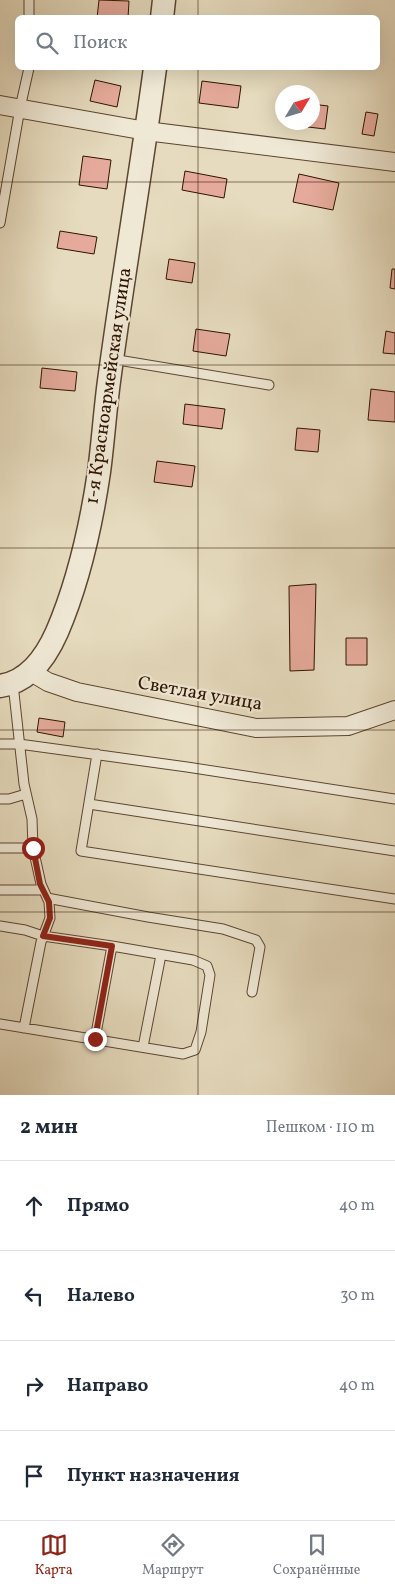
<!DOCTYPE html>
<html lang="ru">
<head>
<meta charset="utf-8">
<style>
	:root { --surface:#fff; --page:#f6f6f7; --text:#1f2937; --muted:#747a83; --line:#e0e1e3; --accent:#8f2418 }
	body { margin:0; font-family:Vollkorn,serif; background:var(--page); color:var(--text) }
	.compass { position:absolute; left:275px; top:85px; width:45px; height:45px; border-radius:50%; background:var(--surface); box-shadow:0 5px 20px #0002; rotate:52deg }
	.stop { position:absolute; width:15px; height:15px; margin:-11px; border:4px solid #8f2418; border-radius:50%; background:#fff }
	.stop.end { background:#8f2418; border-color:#fff; box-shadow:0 1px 5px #0008 }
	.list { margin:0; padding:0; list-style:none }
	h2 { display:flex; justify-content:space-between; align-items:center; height:65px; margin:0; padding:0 20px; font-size:21px }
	h2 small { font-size:16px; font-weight:400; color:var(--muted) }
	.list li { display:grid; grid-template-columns:32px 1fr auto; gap:15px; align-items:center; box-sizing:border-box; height:90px; padding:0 20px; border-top:1px solid var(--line) }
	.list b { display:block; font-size:19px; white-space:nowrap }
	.list em { font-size:16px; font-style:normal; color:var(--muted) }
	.icon { flex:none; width:28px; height:28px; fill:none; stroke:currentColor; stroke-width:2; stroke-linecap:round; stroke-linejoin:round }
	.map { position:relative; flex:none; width:395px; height:1095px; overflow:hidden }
	.search { position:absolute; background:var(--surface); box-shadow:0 5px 20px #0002; left:15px; right:15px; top:15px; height:55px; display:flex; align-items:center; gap:12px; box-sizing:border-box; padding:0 18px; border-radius:8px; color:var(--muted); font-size:19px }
	.sheet { height:425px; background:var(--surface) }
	nav { display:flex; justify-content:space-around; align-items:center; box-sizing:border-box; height:70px; border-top:1px solid var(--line); background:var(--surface); font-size:14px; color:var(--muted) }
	nav a { display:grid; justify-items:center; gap:2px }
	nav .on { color:var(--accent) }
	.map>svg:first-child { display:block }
	.building { fill:#e5aa9b; stroke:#2e1400 }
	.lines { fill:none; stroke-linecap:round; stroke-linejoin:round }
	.service-casing { stroke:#5c4630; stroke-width:11 }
	.minor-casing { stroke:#5c4630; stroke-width:20 }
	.tertiary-casing { stroke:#5c4630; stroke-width:25 }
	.service { stroke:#efe8d5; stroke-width:9 }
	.minor { stroke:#efe8d5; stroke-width:18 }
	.tertiary { stroke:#efe8d5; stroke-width:22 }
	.route { stroke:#8f2418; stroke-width:6 }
	.grid { fill:none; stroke:#2e1400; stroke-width:1; stroke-opacity:0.55 }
	.labels { text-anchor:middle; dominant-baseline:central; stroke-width:4.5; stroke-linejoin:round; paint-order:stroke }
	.street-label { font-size:19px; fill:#2e1400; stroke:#efe8d5 }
</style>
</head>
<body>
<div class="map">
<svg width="395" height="1095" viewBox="0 0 395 1095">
	<rect width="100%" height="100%" fill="#e6dbbe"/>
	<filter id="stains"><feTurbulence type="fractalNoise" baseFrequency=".004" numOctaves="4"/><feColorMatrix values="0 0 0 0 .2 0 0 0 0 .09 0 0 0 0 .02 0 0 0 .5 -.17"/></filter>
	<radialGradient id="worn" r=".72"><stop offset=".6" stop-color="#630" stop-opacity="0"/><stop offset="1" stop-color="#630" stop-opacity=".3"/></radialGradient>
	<path class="building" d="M99,0l30,1 -1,17h-31z
		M95,80l26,6 -4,21 -27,-6z
		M202,81l39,5 -3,22 -39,-5z
		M312,104l16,2 -3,23 -17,-2v-5h4z
		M366,112l12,2 -4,22 -12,-2z
		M83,156l28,4 -4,29 -28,-4z
		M185,171l42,8 -3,19 -42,-8z
		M299,174l40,9 -6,27 -40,-8z
		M60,231l37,6 -3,17 -37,-6z
		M169,259l26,4 -3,20 -26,-4z
		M392,269h3v20l-5,-1z
		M196,329l34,5 -4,22 -33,-5z
		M386,331l9,2v21l-12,-1z
		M42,368l35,4 -2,19 -35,-3z
		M371,389l24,3v30l-27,-2z
		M185,404l40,5 -3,20 -39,-5z
		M297,428l23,2 -2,22 -23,-2z
		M157,461l38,5 -3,21 -38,-5z
		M316,584l-2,86 -24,1 -1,-85z
		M346,638h21v27h-21z
		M39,718l26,4 -2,15 -26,-5z"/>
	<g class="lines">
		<g class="service-casing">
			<path id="service" d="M29,0v18
				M0,223l20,-115 9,-40
				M112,359l157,26
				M13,684l11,100 8,35 1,29 8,36 8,18 1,16 -9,24 -17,86
				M0,744h19l168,23 208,32
				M97,754l-16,97 314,48
				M0,799h9l17,-5
				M89,804l306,47
				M0,848h33
				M0,890h43
				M47,898l101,19 75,12 33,11 4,7 -8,45
				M0,926l25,4 18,6 69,10 81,14 14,6 3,9 -9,57 -6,18 -12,4 -183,-30
				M95,1039l17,-93
				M143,1047l18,-92"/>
		</g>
		<g class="minor-casing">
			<path id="minor" d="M0,105l146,26 249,31
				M31,672l17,10 29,10 179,36 92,-2 47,-16"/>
		</g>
		<g class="tertiary-casing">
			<path id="tertiary" d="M162,18l2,-18
				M0,686c28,-4 46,-29 57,-54 22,-51 34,-106 42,-160 4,-30 6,-61 10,-91 14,-104 32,-209 46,-313"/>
		</g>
		<use href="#service" class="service"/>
		<use href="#minor" class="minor"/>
		<use href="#tertiary" class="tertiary"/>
	</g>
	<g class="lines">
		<path class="route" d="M33,848l7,36 9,18 1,16 -7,18 69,10 -17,93"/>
	</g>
	<path class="grid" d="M198,0v18M198,68v1027M0,182h395M0,365h395M0,548h395M0,730h395M0,912h395"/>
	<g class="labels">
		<g class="street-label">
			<text transform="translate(109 386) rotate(-82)">1-я Красноармейская улица</text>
			<text transform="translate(200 694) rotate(10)">Светлая улица</text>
		</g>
	</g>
	<rect width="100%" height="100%" filter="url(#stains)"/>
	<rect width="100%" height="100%" fill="url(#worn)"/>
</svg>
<svg class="compass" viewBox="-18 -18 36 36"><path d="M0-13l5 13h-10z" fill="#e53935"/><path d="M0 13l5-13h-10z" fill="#747a83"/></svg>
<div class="stop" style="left:33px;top:848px"></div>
<div class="stop end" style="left:95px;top:1039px"></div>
<div class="search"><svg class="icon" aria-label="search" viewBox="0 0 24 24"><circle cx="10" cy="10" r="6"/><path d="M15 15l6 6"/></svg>Поиск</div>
</div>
<section class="sheet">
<h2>2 мин<small>Пешком · 110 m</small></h2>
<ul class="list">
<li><svg class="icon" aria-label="ahead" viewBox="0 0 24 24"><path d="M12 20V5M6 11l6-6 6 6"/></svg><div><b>Прямо</b></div><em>40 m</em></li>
<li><svg class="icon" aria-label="left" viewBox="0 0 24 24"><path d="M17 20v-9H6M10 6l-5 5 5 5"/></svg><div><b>Налево</b></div><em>30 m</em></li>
<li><svg class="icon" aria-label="right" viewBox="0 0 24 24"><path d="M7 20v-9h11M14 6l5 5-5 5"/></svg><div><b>Направо</b></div><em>40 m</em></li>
<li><svg class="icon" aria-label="arrive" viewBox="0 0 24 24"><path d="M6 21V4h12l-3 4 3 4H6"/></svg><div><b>Пункт назначения</b></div></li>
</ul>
</section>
<nav>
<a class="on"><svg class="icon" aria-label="map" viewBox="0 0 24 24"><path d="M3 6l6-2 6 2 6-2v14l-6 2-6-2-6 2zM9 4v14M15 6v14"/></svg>Карта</a>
<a><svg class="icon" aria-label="directions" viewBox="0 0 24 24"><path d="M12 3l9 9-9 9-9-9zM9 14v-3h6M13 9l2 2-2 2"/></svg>Маршрут</a>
<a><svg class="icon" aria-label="saved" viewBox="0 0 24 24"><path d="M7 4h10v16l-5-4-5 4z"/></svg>Сохранённые</a>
</nav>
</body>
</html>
